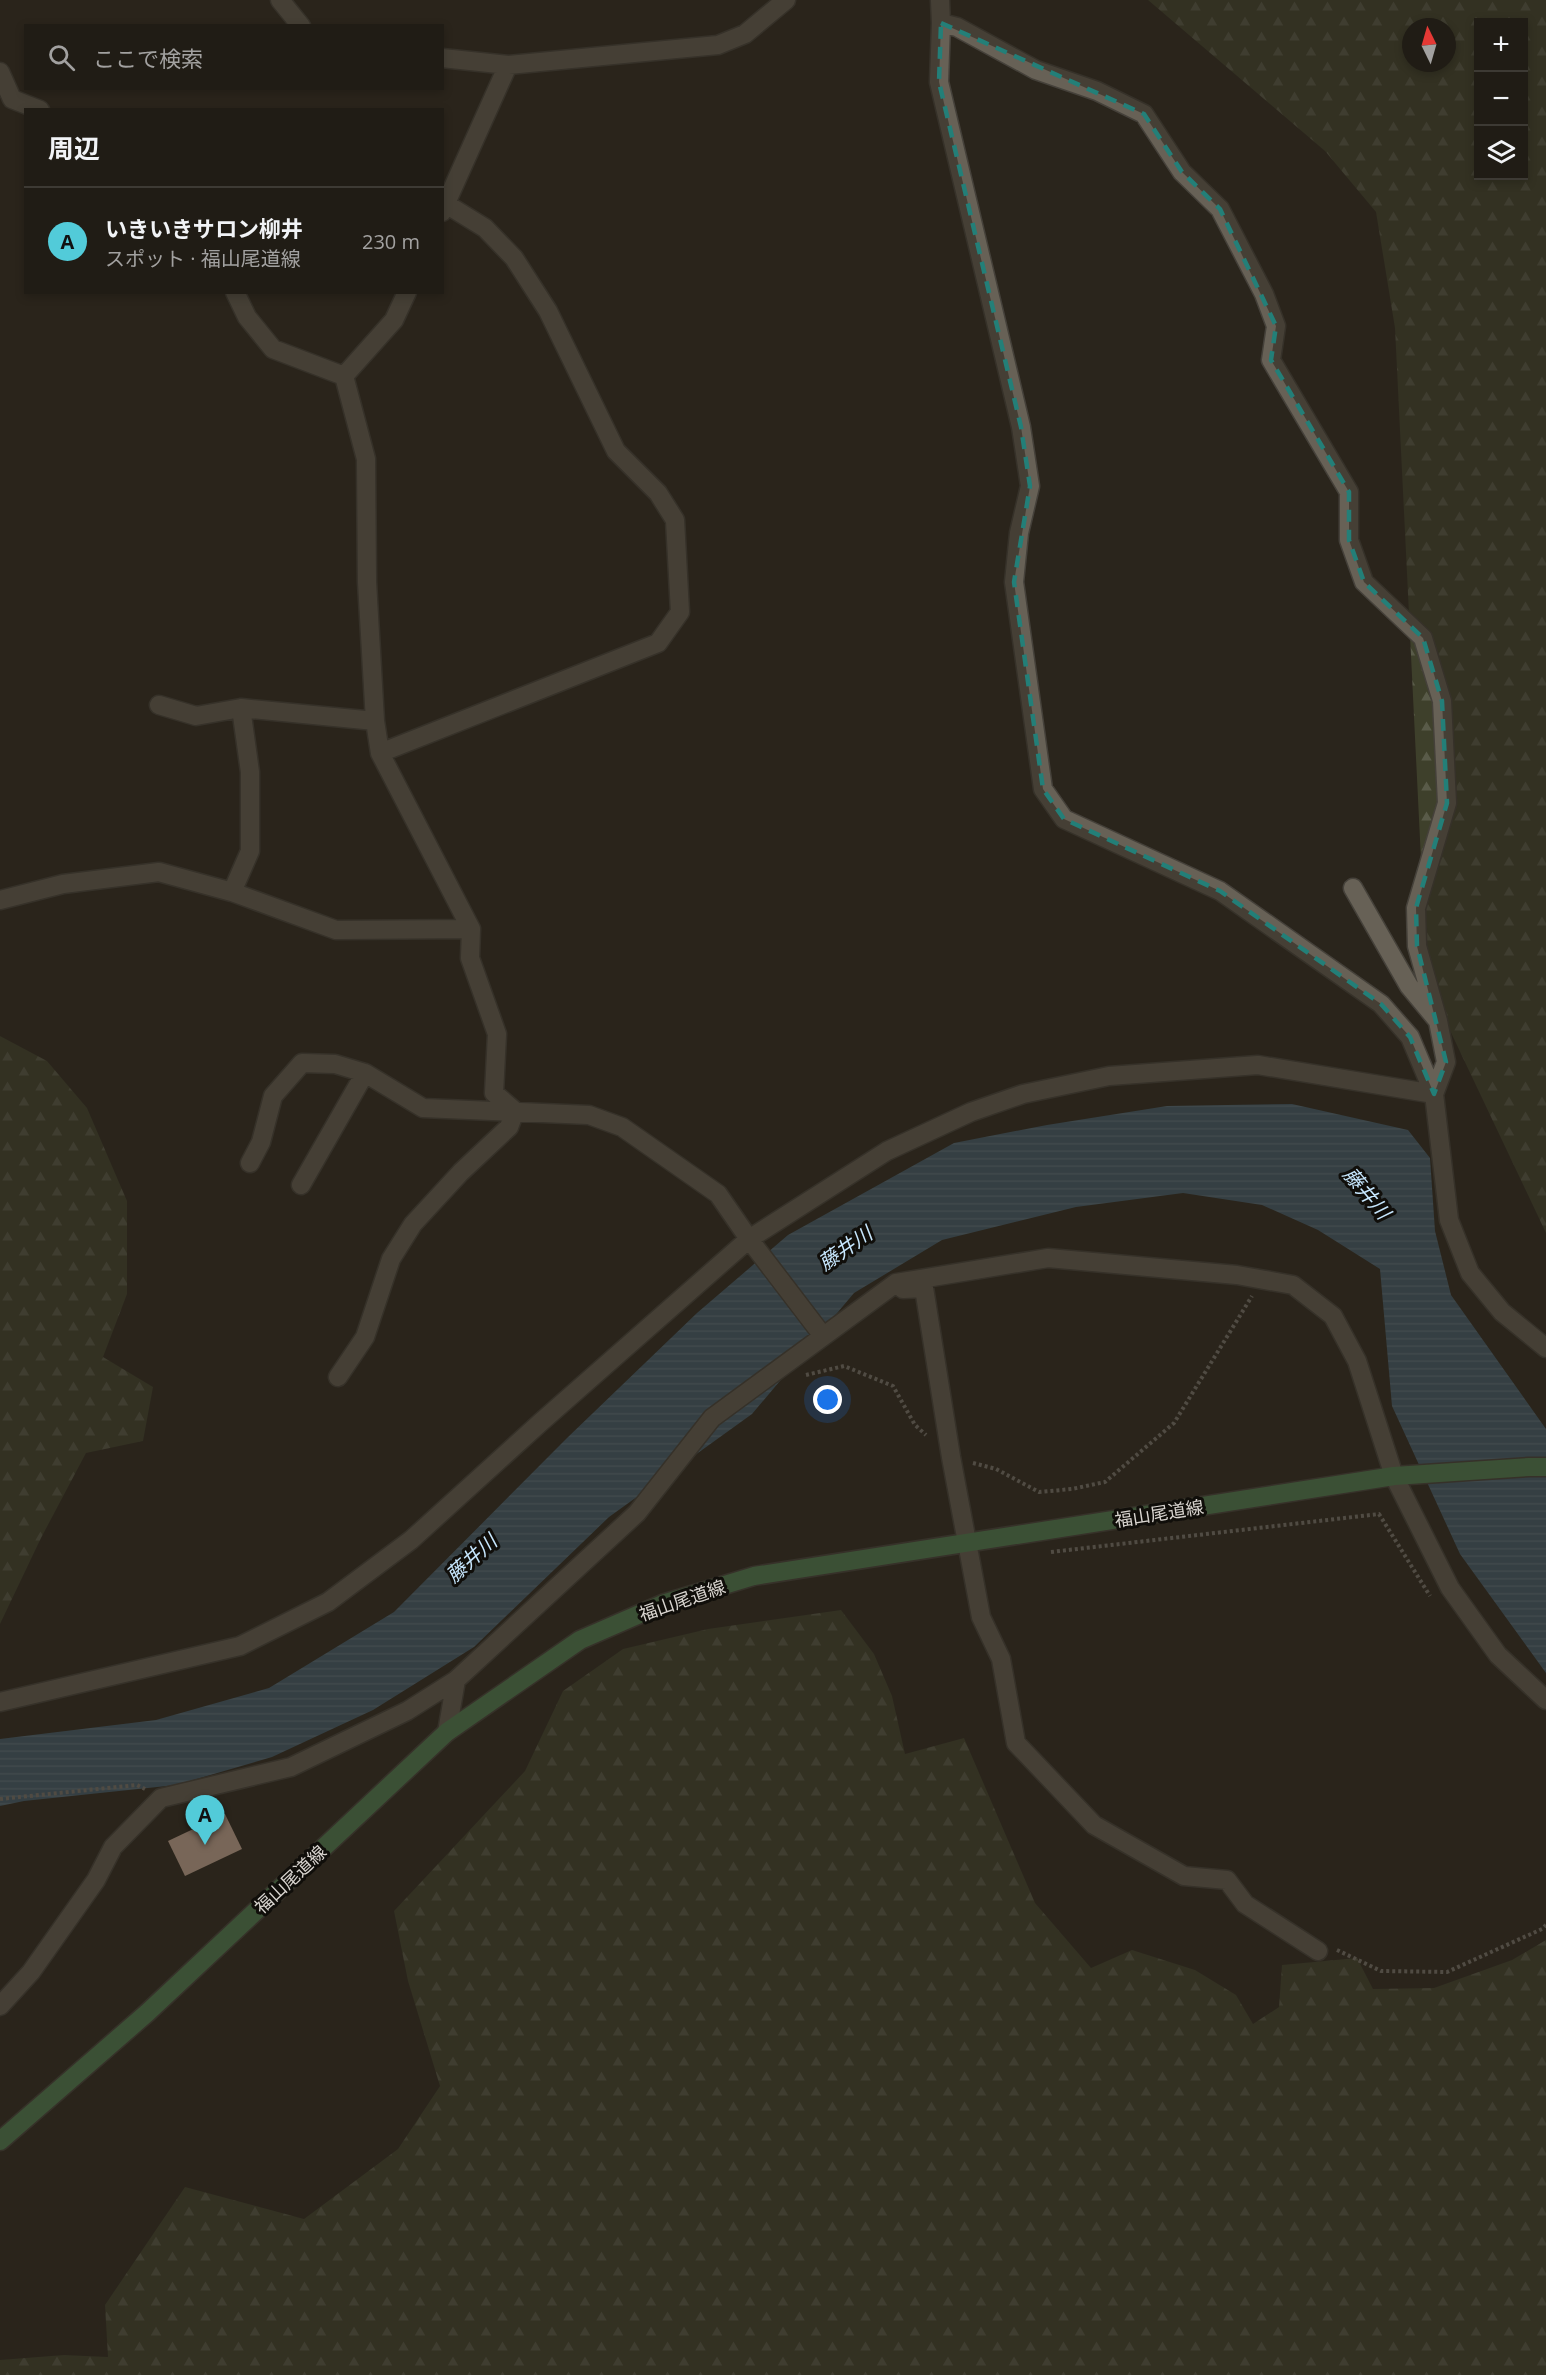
<!DOCTYPE html>
<html lang="ja">
<head>
<meta charset="utf-8">
<style>
	:root { --surface:#201c15; --page:#2d2922; --text:#f1f3f6; --muted:#a2a1a0; --line:#3d3a34; --accent:#52cbd9 }
	body { margin:0; font-family:"Open Sans","Noto Sans JP",sans-serif; background:var(--page); color:var(--text) }
	.controls { position:absolute; right:18px; top:18px; display:grid; overflow:hidden; border-radius:0px; box-shadow:0 3px 9px #0003 }
	.controls button { width:54px; height:54px; display:grid; place-items:center; padding:0; border:0; border-bottom:2px solid var(--line); background:var(--surface); color:var(--text); font:30px sans-serif }
	.compass { position:absolute; left:1402px; top:18px; width:54px; height:54px; border-radius:50%; background:var(--surface); box-shadow:0 3px 9px #0003; rotate:355deg }
	.you { position:absolute; left:828px; top:1400px; width:21px; height:21px; margin:-15px; border:4px solid #fff; border-radius:50%; background:#1a73e8; box-shadow:0 0 0 9px #1a73e833 }
	.badge { display:grid; place-items:center; width:39px; height:39px; border-radius:50%; background:var(--accent); color:#111; font-size:20px; font-weight:700 }
	.pin { position:absolute; translate:-50% -50px; filter:drop-shadow(0 2px 3px #0008) }
	.pin::after { content:''; position:absolute; top:32px; width:21px; height:18px; background:inherit; clip-path:polygon(0 0,100% 0,50% 100%) }
	.list { margin:0; padding:0; list-style:none }
	h2 { display:flex; justify-content:space-between; align-items:center; height:78px; margin:0; padding:0 24px; font-size:26px }
	h2 small { font-size:20px; font-weight:400; color:var(--muted) }
	.list li { display:grid; grid-template-columns:39px 1fr auto; gap:18px; align-items:center; box-sizing:border-box; height:108px; padding:0 24px; border-top:2px solid var(--line) }
	.list b { display:block; font-size:22px; white-space:nowrap }
	.list p { margin:0; font-size:20px; white-space:nowrap; color:var(--muted) }
	.list em { font-size:20px; font-style:normal; color:var(--muted) }
	.icon { flex:none; width:33px; height:33px; fill:none; stroke:currentColor; stroke-width:2; stroke-linecap:round; stroke-linejoin:round }
	.map { position:relative; flex:none; width:1546px; height:2375px; overflow:hidden }
	.search { position:absolute; background:var(--surface); box-shadow:0 3px 9px #0003; left:24px; top:24px; width:420px; height:66px; display:flex; align-items:center; gap:15px; box-sizing:border-box; padding:0 21px; border-radius:0px; color:var(--muted); font-size:22px }
	.panel { position:absolute; background:var(--surface); box-shadow:0 3px 9px #0003; left:24px; top:108px; width:420px; height:186px; border-radius:0px }
	.map>svg:first-child { display:block }
	.forest { fill:url(#forest-firs); fill-rule:evenodd }
	.water { fill:url(#water-rules) }
	.building { fill:#d7b6a2 }
	.lines { fill:none; stroke-linecap:round; stroke-linejoin:round }
	.street-casing { stroke:#45413a; stroke-width:21 }
	.primary-casing { stroke:#45413a; stroke-width:21 }
	.path { stroke:#7f7a73; stroke-width:4; stroke-dasharray:3 3; stroke-linecap:butt }
	.street { stroke:#676156; stroke-width:18 }
	.primary { stroke:#508654; stroke-width:18 }
	.marked { fill:none; stroke:#237f78; stroke-width:4.5; stroke-dasharray:12 8; stroke-linejoin:round }
	.labels { text-anchor:middle; dominant-baseline:central; stroke-width:6; stroke-linejoin:round; paint-order:stroke }
	.street-label { font-size:18px; fill:#d8d4cf; stroke:#100e0a }
	.water-label { font-size:20px; font-style:italic; fill:#c7e7fe; stroke:#100e0a }
</style>
</head>
<body>
<div class="map">
<svg width="1546" height="2375" viewBox="0 0 1546 2375">
	<defs>
		<pattern id="forest-firs" width="22" height="20" patternUnits="userSpaceOnUse" patternTransform="scale(1.5)"><rect width="22" height="20" fill="#3e402b"/><path d="M5 1l3.5 6h-7zM16 11l3.5 6h-7z" fill="#595b49"/></pattern>
		<pattern id="water-rules" width="6" height="5" patternUnits="userSpaceOnUse" patternTransform="scale(1.5)"><rect width="6" height="5" fill="#436074"/><path d="M0 2.5h6" fill="none" stroke="#5d7687"/></pattern>
	</defs>
	<rect width="100%" height="100%" fill="#2a251c"/>
	<path class="forest" d="M1148,0h398v1233l-119,-251 -32,-654 -19,-116 -51,-61zM1478,22h46v154h-46zM1411,27h36v36h-36z
		M0,1036l47,25 40,47 40,93v93l-24,63 50,30 -10,54 -57,12 -45,85 -41,86z
		M841,1610l33,44 18,42 13,58 59,-16 71,165 56,65 41,-18 63,20 41,25 17,29 26,-17 3,-42 75,-7 16,31 61,-1 78,-28 34,-20v435h-1546v-15l64,-5 44,2 -3,-52 80,-118 119,32 94,-70 42,-63 -32,-105 -14,-70 131,-140 38,-80 60,-42 85,-20z"/>
	<path class="water" d="M1292,1104l116,26 22,28 5,73 16,64 95,134v244l-86,-119 -68,-148 -12,-137 -62,-39 -56,-25 -79,-12 -107,14 -134,33 -88,53 -102,121 -143,103 -135,130 -101,63 -101,47 -96,28 -152,16 -24,5v-67l156,-19 113,-32 125,-76 173,-174 130,-125 91,-78 166,-92 93,-18 120,-19z"/>
	<path class="building" d="M225,1814l17,35 -57,27 -17,-35z"/>
	<g class="lines">
		<g class="street-casing">
			<path id="street" d="M280,0l21,26
				M940,0l1,23 -2,59 82,345 9,59 -11,47 -5,49 29,207 21,30 156,72 161,113 29,33 24,57 15,126 21,53 32,39 44,36
				M941,23l16,4 79,43 61,21 47,23 38,58 38,37 44,85 12,32 -5,34 78,132v48l15,42 59,56 19,63 5,102 -31,105 1,38 21,75
				M442,58l66,7 210,-20 27,-11 41,-34
				M0,72l12,27 28,11
				M442,212l66,-147
				M235,292l12,25 26,32 71,27
				M407,292l-13,28 -50,56 22,83 1,123 8,139 5,32 91,176 -1,29 27,76 -3,59 21,18
				M159,705l37,11 45,-8 134,13
				M380,753l278,-110 22,-31 -5,-92 -17,-27 -42,-42 -68,-140 -34,-53 -29,-30 -39,-24
				M1353,888l56,98 29,35 8,41 -12,32
				M232,892l18,-41v-79l-9,-64
				M0,900l63,-16 96,-12 73,20 104,38 135,-1
				M250,1163l11,-21 12,-46 29,-33 33,1 30,9 58,35 166,7 33,12 96,67 31,45 74,97
				M301,1185l64,-112
				M903,1289l21,-1 27,169 30,160 20,42 15,84 78,82 90,51 43,4 18,24 73,47
				M338,1377l27,-40 26,-78 22,-35 48,-52 48,-45 6,-16
				M0,1702l240,-56 88,-44 83,-62 130,-118 208,-183 138,-88 84,-39 52,-18 86,-18 149,-11 176,29
				M447,1732l9,-52
				M0,2006l31,-34 65,-92 17,-33 48,-49 130,-31 116,-56 49,-31 181,-167 75,-95 184,-135 152,-25 189,17 56,10 40,31 24,45 37,115 56,112 48,67 48,45"/>
		</g>
		<g class="primary-casing">
			<path id="primary" d="M0,2141l147,-128 300,-281 133,-92 85,-37 89,-27 640,-100 135,-9h17"/>
		</g>
		<path class="path" d="M806,1375l38,-9 49,20 22,39 11,10
			M973,1463l23,6 43,23 33,-3 33,-7 69,-59 78,-127
			M1051,1552l328,-38 51,82
			M0,1799l137,-14 8,4
			M1337,1950l44,21 66,1 95,-43 4,-4"/>
		<use href="#street" class="street"/>
		<use href="#primary" class="primary"/>
	</g>
	<path d="M0 0H1546V2375H0ZM941,23l203,91 38,58 38,37 56,117 -5,34 78,132v48l15,42 59,56 19,63 5,102 -31,105 1,38 29,116 -12,32 -24,-57 -29,-33 -161,-113 -156,-72 -21,-30 -29,-207 16,-96 -9,-59 -82,-345z" fill="#2a251c" fill-opacity=".55" fill-rule="evenodd"/>
	<path class="marked" d="M941,23l203,91 38,58 38,37 56,117 -5,34 78,132v48l15,42 59,56 19,63 5,102 -31,105 1,38 29,116 -12,32 -24,-57 -29,-33 -161,-113 -156,-72 -21,-30 -29,-207 16,-96 -9,-59 -82,-345z"/>
	<g class="labels">
		<g class="street-label">
			<text transform="translate(1159 1513) rotate(-9)">福山尾道線</text>
			<text transform="translate(682 1600) rotate(-19)">福山尾道線</text>
			<text transform="translate(290 1879) rotate(-43)">福山尾道線</text>
		</g>
		<g class="water-label">
			<text transform="translate(1367 1193) rotate(50)">藤井川</text>
			<text transform="translate(845 1248) rotate(-35)">藤井川</text>
			<text transform="translate(471 1558) rotate(-42)">藤井川</text>
		</g>
	</g>
</svg>
<div class="controls">
<button>+</button>
<button>−</button>
<button><svg class="icon" aria-label="layers" viewBox="0 0 24 24"><path d="M12 4l9 5-9 5-9-5zM3 14l9 5 9-5"/></svg></button>
</div>
<svg class="compass" viewBox="-18 -18 36 36"><path d="M0-13l5 13h-10z" fill="#e53935"/><path d="M0 13l5-13h-10z" fill="#a2a1a0"/></svg>
<div class="you"></div>
<div class="pin badge" style="left:205px;top:1845px">A</div>
<div class="search"><svg class="icon" aria-label="search" viewBox="0 0 24 24"><circle cx="10" cy="10" r="6"/><path d="M15 15l6 6"/></svg>ここで検索</div>
<section class="panel">
<h2>周辺<small></small></h2>
<ul class="list">
<li><span class="badge">A</span><div><b>いきいきサロン柳井</b><p>スポット · 福山尾道線</p></div><em>230 m</em></li>
</ul>
</section>
</div>
</body>
</html>
